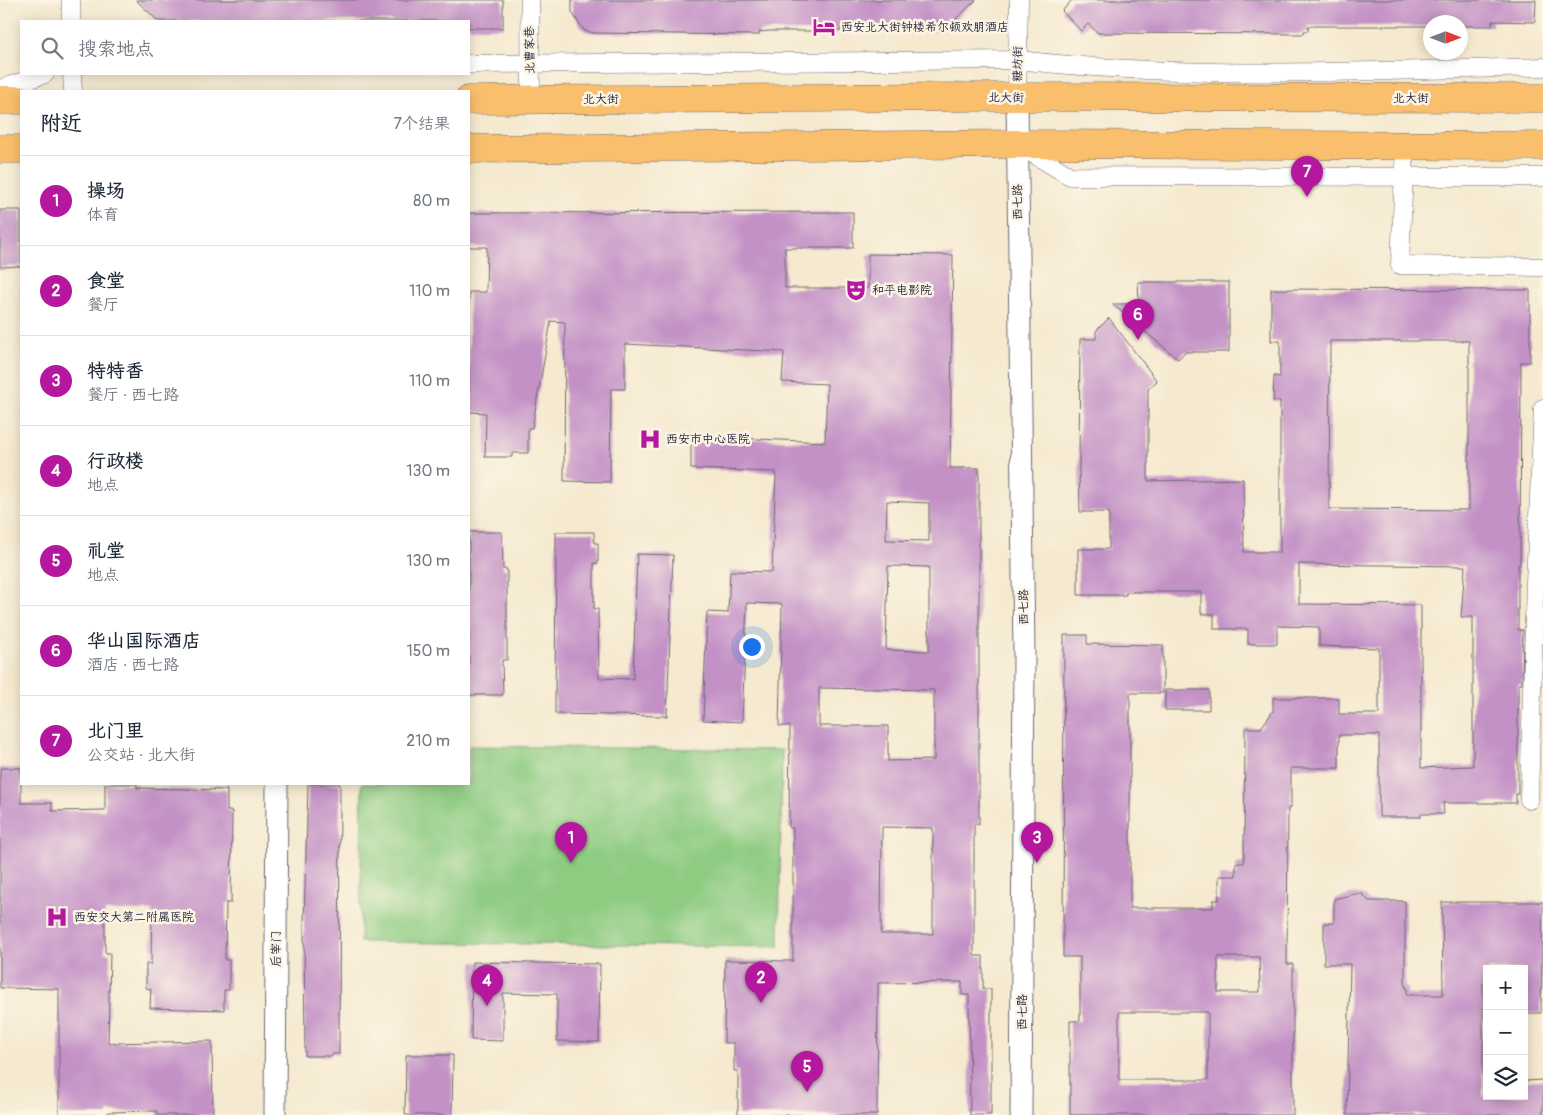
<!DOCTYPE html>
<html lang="zh">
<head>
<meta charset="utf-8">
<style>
	:root { --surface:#fff; --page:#f6f6f7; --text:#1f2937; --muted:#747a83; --line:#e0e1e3; --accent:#b5179e }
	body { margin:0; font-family:Pangolin,"LXGW WenKai TC",sans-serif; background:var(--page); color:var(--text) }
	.controls { position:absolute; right:15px; bottom:15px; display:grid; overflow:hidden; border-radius:0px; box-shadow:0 2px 12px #0003 }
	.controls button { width:45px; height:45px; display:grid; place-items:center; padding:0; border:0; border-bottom:1px solid var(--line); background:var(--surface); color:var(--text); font:25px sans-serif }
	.compass { position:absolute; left:1423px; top:15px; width:45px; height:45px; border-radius:50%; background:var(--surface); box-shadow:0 2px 12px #0003; rotate:90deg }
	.you { position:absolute; left:751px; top:646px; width:18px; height:18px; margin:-12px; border:4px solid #fff; border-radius:50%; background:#1a73e8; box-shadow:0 0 0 8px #1a73e833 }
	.badge { display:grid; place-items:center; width:32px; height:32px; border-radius:50%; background:var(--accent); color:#fff; font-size:16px; font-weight:700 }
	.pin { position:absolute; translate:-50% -41px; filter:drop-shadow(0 1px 2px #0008) }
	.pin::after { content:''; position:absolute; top:26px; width:18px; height:15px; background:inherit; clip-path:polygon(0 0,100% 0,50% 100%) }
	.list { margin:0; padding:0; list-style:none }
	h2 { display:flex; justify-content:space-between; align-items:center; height:65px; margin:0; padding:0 20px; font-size:21px }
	h2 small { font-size:16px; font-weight:400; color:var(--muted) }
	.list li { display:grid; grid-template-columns:32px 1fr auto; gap:15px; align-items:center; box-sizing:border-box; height:90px; padding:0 20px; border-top:1px solid var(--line) }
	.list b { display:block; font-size:19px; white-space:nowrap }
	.list p { margin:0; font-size:16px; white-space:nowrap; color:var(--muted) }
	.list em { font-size:16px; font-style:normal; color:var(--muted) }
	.icon { flex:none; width:28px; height:28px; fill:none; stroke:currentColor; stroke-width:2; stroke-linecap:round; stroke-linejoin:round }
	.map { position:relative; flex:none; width:1543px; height:1115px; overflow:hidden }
	.search { position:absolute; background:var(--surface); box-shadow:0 2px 12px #0003; left:20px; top:20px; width:450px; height:55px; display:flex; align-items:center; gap:12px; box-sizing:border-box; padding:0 18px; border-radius:0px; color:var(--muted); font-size:19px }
	.panel { position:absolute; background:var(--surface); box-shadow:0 2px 12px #0003; left:20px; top:90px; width:450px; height:695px; border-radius:0px }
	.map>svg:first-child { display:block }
	.green { fill:#8ecc82; stroke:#58775e }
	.building { fill:#c391c6; fill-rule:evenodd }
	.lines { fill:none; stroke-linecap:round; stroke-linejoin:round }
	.minor-casing { stroke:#6c686f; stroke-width:19 }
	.tertiary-casing { stroke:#6c686f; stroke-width:23 }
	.primary-casing { stroke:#6c686f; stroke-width:29 }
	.minor { stroke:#fff; stroke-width:18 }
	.tertiary { stroke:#fff; stroke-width:21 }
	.primary { stroke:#f9bf6d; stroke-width:28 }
	.labels { text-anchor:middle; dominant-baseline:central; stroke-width:5; stroke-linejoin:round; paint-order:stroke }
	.poi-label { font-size:12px; fill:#22223b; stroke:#fcf5e5; text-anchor:start }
	.street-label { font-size:12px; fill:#22223b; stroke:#fcf5e5 }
</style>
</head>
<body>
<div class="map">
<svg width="1543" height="1115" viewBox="0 0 1543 1115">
	<rect width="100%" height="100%" fill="#fcf5e5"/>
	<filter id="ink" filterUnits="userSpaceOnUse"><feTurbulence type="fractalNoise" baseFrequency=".02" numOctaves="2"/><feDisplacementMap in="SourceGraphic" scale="10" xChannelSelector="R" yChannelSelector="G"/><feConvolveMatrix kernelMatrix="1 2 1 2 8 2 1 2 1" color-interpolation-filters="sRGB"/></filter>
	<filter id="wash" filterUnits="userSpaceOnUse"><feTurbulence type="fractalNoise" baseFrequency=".0096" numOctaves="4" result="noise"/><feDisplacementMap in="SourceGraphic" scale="20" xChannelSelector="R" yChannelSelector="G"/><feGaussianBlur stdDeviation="1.12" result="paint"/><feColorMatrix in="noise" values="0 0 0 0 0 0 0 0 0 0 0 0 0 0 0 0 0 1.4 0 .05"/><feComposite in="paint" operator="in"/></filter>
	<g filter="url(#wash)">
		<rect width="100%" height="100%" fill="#f5e9cf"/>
		<path class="green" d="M469,746l313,4 -3,197 -419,-5 2,-158h107z"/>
		<g id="blocks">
			<path class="building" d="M136,0h367v28h-34v-7h-311z
				M572,0h404l-33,31h-174l-10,1v3l-165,-2 -9,-2 -7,-9 -6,-10z
				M1072,0h464l-1,22 -43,-1v5h-32v-4h-30v4h-122v5h-4v3l-206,-1 -10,-9 -7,7 -19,-20z
				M0,210h21v56l-21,1z
				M853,212v36h-68v40h83v-34l85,1 -3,213h29v356h-5v132h9v33h8v126h-21l-1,-120h-7v-13l-84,1 -1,132h-139v-44h-4v-28h-10l1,-83 68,1v-133h-4l1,-102h-11l3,-122 -35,-1 -5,119 -39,-2 4,-108 21,1 2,-42 42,1 4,-100 -85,-3v-33l134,6 2,-58 -45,-2 2,-30 -159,-8v45h-14l-1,93 -46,-1 1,-159 -14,-1 -19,107h-4v25h-16v4h-27l1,-44 -17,-1v-120h17l1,-45h-18v-34zM887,501l42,2v38l-43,-1zM888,566l41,1v84l-43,-1zM819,688l115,2v70l-46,1v-35h-69zM882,827l51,1v106h-52z
				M1138,282h91v70h-44l-7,7 -66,-55h27z
				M1271,289l259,1v72h-9l-1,203h-2v65h5l-1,54h-4v110h-2v9h-73l1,11h-23v3h-42v-82h-40v33h-48v40h-3l-1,156h6v151h-223v-94h10v-64h-17l1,-322h23v9l76,1v48h-33v215h83v-8h6v-24h17v-13h8l1,-135h16l12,-17v-13h66v16h40v-66l-60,-2v-19l-42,-1v18h-29v-15h-34v-15h-13v-22h-75v3h-48v-46h31v-37h-29l-1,-42 1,-131h16v-8l13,-13 48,63 -9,8v92l95,-2 1,73h36v-151h-7l1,-25 6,1v-36h-9zM1330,341h139v169l-140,-1zM1299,564l166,2 -4,51h12v149l-52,2v-163l-122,-1zM1218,957h41l1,35h-42zM1119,1012h89v68h-89z
				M469,532h33l1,37h4v91h-5l1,35h-34z
				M556,532h38v11h4v20h-4v46h4l1,69 34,1 4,-125 36,1 -6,161 -112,-2z
				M1165,690h44v20h-44z
				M0,768h21v35h31v8l53,-1v-26h32v4l90,2v21h5l-1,92h-5l-1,57h4v30h-5v20l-74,-2 1,-19 -5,-1v-24h5l1,-53h-47v42h5l-2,90 104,-2 1,74h-56v-4l-49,1v3h-49v-126l-59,-1z
				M308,784h32l-1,270h-8v2h-26l-1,-133z
				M1354,894h8l7,7h36v86h2v8h36l-1,-93h101l-2,111h-17v-44h-37v14h-4v113h41v-15l19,-1v35h-196l3,-151h-26v-41h10v-24z
				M472,962l128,2 -1,78 -42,-1v-47l-54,-1v48l-32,-1z
				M406,1055h47l-1,60h-47z"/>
		</g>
	</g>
	<g filter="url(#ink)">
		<use href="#blocks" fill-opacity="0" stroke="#6c686f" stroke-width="1"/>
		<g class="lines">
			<g class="minor-casing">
				<path id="minor" d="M71,0v21
					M530,0l1,100
					M469,64l549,-4c174,20 350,11 525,7
					M72,74l1,17
					M0,89l45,-15
					M1017,98l2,-98
					M1020,146l50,30 473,1
					M1405,146l-5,119 143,2
					M1529,800l6,-217 8,-175"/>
			</g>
			<g class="tertiary-casing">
				<path id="tertiary" d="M1017,98l7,557 -3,460
					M275,1115l2,-331"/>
			</g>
			<g class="primary-casing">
				<path id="primary" d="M0,100h21
					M469,100l508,-3 566,1
					M0,149h21
					M469,149l549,-5 525,2"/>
			</g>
			<use href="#minor" class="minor"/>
			<use href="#tertiary" class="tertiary"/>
			<use href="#primary" class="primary"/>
		</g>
	</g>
	<defs>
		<g id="hotel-bare" transform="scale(1.725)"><path d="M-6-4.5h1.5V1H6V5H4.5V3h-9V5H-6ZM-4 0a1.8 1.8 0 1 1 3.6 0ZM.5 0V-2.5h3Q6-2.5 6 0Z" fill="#b5179e" stroke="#fcf5e5" stroke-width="2.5" paint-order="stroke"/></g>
		<g id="theatre-bare" transform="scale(1.725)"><path d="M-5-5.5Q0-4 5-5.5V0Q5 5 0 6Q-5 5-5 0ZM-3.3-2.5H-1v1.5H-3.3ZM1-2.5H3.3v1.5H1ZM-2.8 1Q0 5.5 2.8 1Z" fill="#b5179e" stroke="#fcf5e5" stroke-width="2.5" paint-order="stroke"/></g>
		<g id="hospital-bare" transform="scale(1.725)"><path d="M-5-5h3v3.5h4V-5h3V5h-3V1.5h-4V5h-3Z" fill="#b5179e" stroke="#fcf5e5" stroke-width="2.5" paint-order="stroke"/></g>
	</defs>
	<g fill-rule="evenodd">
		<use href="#hotel-bare" x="824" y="27"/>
		<use href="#theatre-bare" x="856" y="290"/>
		<use href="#hospital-bare" x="650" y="439"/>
		<use href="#hospital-bare" x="57" y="917"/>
	</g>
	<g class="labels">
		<g class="poi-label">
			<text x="841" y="27">西安北大街钟楼希尔顿欢朋酒店</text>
			<text x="872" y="290">和平电影院</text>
			<text x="666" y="439">西安市中心医院</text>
			<text x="74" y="917">西安交大第二附属医院</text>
		</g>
		<g class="street-label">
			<text transform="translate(530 50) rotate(-91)">北曹家巷</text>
			<text transform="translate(1018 64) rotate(-89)">糖坊街</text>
			<text transform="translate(1006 98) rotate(1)">北大街</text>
			<text x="1411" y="98">北大街</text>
			<text x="601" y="99">北大街</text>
			<text transform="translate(1018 202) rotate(-91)">西七路</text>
			<text transform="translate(1024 607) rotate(-91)">西七路</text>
			<text transform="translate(276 949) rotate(-90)">后宰门</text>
			<text transform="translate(1022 1012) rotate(-90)">西七路</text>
		</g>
	</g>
</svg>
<div class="controls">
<button>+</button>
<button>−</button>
<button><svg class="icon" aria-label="layers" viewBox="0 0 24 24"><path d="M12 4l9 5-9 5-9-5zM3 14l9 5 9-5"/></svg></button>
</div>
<svg class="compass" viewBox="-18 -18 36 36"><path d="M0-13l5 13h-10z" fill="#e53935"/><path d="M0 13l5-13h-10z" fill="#747a83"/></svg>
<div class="you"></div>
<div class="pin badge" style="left:571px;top:863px">1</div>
<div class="pin badge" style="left:761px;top:1003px">2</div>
<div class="pin badge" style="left:1037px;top:863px">3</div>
<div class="pin badge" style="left:487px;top:1006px">4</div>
<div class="pin badge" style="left:807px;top:1092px">5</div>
<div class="pin badge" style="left:1138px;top:340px">6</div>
<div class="pin badge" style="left:1307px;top:197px">7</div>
<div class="search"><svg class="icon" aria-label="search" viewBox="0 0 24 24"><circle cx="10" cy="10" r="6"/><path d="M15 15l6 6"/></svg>搜索地点</div>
<section class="panel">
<h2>附近<small>7个结果</small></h2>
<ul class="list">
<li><span class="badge">1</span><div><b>操场</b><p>体育</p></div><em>80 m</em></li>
<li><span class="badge">2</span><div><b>食堂</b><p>餐厅</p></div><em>110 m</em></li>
<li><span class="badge">3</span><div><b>特特香</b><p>餐厅 · 西七路</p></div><em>110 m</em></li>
<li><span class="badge">4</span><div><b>行政楼</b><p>地点</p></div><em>130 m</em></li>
<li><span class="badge">5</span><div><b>礼堂</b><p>地点</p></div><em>130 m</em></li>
<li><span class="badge">6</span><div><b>华山国际酒店</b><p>酒店 · 西七路</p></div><em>150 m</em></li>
<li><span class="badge">7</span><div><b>北门里</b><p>公交站 · 北大街</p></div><em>210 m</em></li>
</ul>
</section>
</div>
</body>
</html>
